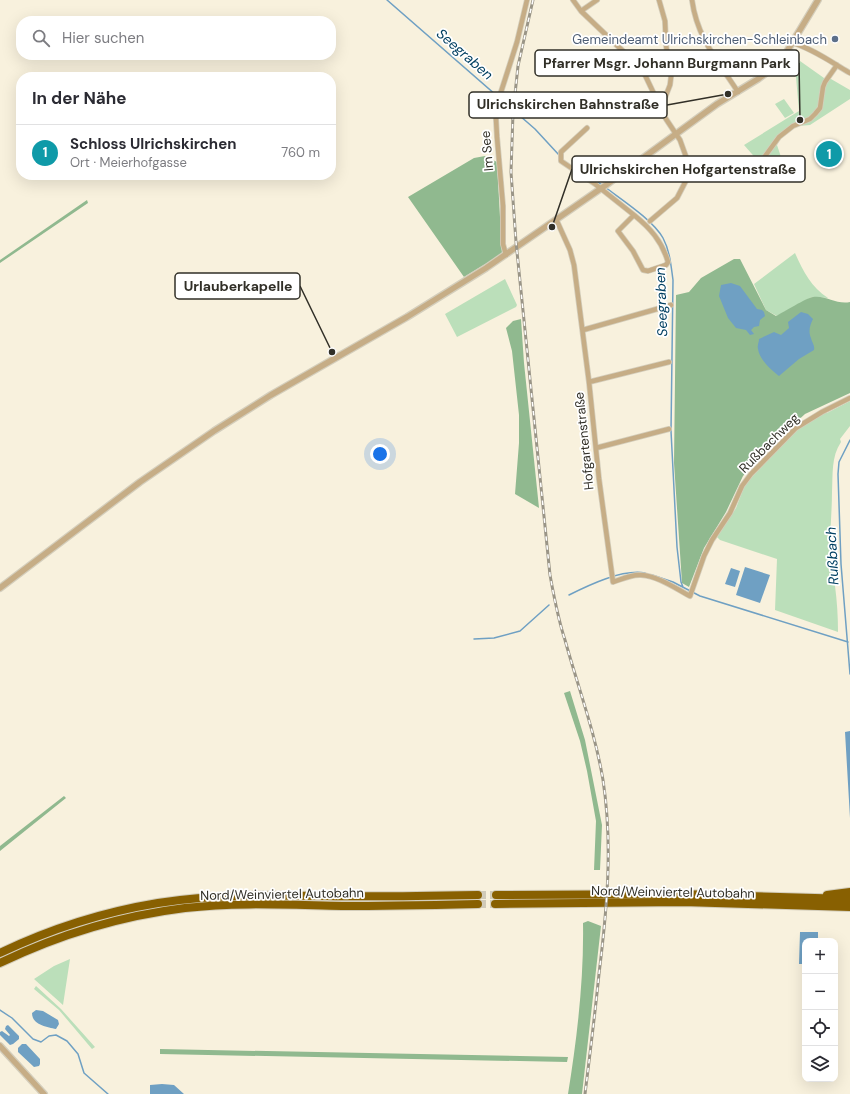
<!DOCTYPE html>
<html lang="de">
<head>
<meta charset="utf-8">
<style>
	:root { --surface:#fff; --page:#f2f2f3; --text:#2b2b33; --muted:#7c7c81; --line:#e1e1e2; --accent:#0f766e }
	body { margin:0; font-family:"DM Sans",sans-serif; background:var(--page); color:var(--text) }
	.controls { position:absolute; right:12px; bottom:12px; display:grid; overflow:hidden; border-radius:8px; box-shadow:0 4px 16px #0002 }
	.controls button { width:36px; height:36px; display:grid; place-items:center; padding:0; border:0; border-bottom:1px solid var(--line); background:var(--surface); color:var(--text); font:20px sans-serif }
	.you { position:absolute; left:380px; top:454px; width:14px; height:14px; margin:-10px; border:3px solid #fff; border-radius:50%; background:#1a73e8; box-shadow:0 0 0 6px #1a73e833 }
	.badge { display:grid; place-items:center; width:26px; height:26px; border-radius:50%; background:var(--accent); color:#fff; font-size:13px; font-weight:700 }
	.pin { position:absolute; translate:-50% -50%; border:2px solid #fff; box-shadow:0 1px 4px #0006 }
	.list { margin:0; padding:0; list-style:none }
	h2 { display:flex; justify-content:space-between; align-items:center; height:52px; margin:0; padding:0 16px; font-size:17px }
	h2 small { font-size:13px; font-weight:400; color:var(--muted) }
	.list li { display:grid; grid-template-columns:26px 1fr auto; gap:12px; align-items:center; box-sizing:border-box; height:56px; padding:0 16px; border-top:1px solid var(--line) }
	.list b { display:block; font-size:15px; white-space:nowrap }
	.list p { margin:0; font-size:13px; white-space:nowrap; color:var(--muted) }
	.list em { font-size:13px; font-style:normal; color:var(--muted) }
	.icon { flex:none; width:22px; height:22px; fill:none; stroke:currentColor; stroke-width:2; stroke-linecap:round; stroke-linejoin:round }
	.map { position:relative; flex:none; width:850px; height:1094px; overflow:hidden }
	.search { position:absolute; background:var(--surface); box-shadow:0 4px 16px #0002; left:16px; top:16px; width:320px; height:44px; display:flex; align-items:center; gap:10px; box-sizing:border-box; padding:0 14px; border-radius:16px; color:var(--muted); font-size:15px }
	.panel { position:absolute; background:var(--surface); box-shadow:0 4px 16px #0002; left:16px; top:72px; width:320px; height:108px; border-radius:16px }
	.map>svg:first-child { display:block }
	.green { fill:#bbdfba }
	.forest { fill:#90b98f }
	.water { fill:#6fa0c3 }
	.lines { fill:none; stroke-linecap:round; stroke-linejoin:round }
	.stream { stroke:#6fa0c3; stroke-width:1.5 }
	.motorway-tunnel { stroke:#d0cab9; stroke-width:8; stroke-dasharray:8 4; stroke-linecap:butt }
	.minor-casing { stroke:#d4cebc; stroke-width:6 }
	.tertiary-casing { stroke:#d4cebc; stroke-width:8 }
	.motorway-casing { stroke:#d4cebc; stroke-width:10 }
	.minor { stroke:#c6ad86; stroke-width:4.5 }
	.tertiary { stroke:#c6ad86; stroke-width:5.5 }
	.motorway { stroke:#886001; stroke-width:8 }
	.rail-casing { stroke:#9a9587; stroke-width:3 }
	.rail { stroke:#fff; stroke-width:1.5; stroke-dasharray:4.5; stroke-linecap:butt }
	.service-dot { fill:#5c6f8a; stroke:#fff; stroke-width:1.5 }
	.labels { text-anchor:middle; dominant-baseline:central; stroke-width:3.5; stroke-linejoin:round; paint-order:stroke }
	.service-label { font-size:13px; fill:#4e5e75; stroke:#fff; text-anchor:end }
	.street-label { font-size:13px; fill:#312f27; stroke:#fff }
	.water-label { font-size:14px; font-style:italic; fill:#003f61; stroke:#fff }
	.leader { fill:none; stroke:#312f27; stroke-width:1.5 }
	.callout-dot { fill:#312f27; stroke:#fff; stroke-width:1.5 }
	.callout { fill:#fff; stroke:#312f27; stroke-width:1.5 }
	.callout-label { font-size:14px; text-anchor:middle; font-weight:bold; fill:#312f27 }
</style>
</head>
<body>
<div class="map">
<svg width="850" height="1094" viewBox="0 0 850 1094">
	<rect width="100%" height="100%" fill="#f8f1dd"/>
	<path class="green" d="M800,61l24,17 7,1 19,11v9l-40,26 -11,1 -5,2 -14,11 -3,6 4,12 -29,23 -3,-3 3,-9 7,-6 -15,-17 55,-34 -3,-34 -4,-5z
		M784,99l10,14 -9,5 -10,-14z
		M795,253c8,18 16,34 33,45l-16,-1 -35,19 -11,-6 -12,-26z
		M505,279l12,26 -1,2 -59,30 -12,-23z
		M850,401v25l-10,13 1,3c-10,15 -8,32 -9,50 0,22 -3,44 -1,67 1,9 3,18 4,27 2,15 3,30 3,46l-63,-22 2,-51 -57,-19 -3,-3 19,-29 8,-21 4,-6 45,-48 6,-5 27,-16 1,1z
		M70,959l-7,46 -29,-26 20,-13z
		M36,986l25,23 34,38 -3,2 -33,-39 -25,-21z"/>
	<path class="forest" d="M485,156l12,6 5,92 -38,23 -56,-80 66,-39z
		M87,200l1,3 -88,60v-3z
		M734,259h6l26,51 10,6c8,-4 30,-18 37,-19 13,-2 24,8 37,5v91l-45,21 -38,35 -24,27 -17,36 -22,36 -15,39 -7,-4 -8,-120 2,-168 13,-3 12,-14z
		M521,319l3,44 15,145 -24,-14 4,-51v-28l-7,-64 -6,-23 7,-7z
		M570,691l15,49 17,85 -2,45h-6l2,-49 -9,-50 -7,-30 -16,-48z
		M64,796l2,2 -66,53v-5z
		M588,921l13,5 -19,168h-14c9,-56 16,-114 15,-171z
		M160,1049l408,8 -1,5 -407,-8z"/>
	<path class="water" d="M731,283l9,3 17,23 5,1 2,2 1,4 -5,4 -1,6 -5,1 -3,3 3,4 -4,1 -4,-5 -10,-2 -8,-10 -9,-22 2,-11z
		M801,312l7,2 5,5c-3,6 -5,12 -2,19 1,5 4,7 3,12l-15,9 -20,17c-7,-5 -20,-17 -21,-27 -1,-3 1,-7 1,-10l15,-7 7,3 8,-7 -1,-6z
		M745,567l25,8 -10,28 -24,-8z
		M731,568l9,3 -5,16 -10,-3z
		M850,731v87l-5,-86z
		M800,932h18v9h-13v23h-6z
		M36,1010l7,1 15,9 1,4 -3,5c-9,-2 -24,-4 -24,-16z
		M8,1025l11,11v3l-6,5 -3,1 -10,-10v-3l2,-1 7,5 1,-1 -5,-6 1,-3z
		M22,1044h4l14,15v5l-1,2 -5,1 -16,-15v-4z
		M162,1084l12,1 10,9h-34v-9z"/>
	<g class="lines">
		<path class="stream" d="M387,0l148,129 24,26
			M585,174l17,11
			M605,187c17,13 48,33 58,51 7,13 8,28 10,42l-2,151 6,116 4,35 2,5
			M850,440l-11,22 -1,12 3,90 9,110
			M652,575l21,7 27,14 148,46
			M569,595c20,-10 53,-26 76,-22
			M474,639l20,-1 26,-7 29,-26
			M0,1010l12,8 21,21 8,3 8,-6 7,-1 11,6 11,13 6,19 24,21"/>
		<path class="motorway-tunnel" d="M478,895h18
			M478,904h17"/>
		<g class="minor-casing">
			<path id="minor" d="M573,0l8,11 45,43 19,21 21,44 14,21 9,25 3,4 5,2 44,3 12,-5 10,-10 16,-22 14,-11 17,-7 5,-5 5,-6 3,-21 2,-5 12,-17
				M659,0l6,21 1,24 5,32 -1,8 -9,23
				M692,0c5,38 26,61 46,92
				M581,11l16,-11
				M793,43c20,6 38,19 57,30
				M587,128l-26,24v9l34,23 39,31 -16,16 15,20 10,19 5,1 18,-6 2,-3c-6,-21 -18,-34 -34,-47
				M556,219l14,31 4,15 15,117 10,97 14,103c9,-3 19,-8 28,-7 17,1 34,13 49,21l14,-40 8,-16 18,-27 12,-27 9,-12 45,-46 26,-16 28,-14
				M650,221l27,-23 15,-29
				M506,255l-3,-11v-38l-6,-69 -1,-18 4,-24 17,-53 10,-42
				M583,330l88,-25
				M589,382l80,-20
				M596,448l73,-19"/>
		</g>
		<g class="tertiary-casing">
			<path id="tertiary" d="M0,588l140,-106 74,-51 57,-36 136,-78 79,-49 120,-83 111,-81 41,-25 19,-14 9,-12 32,-53
				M0,1046l44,48"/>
		</g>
		<g class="motorway-casing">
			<path id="motorway" d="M496,895l185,-1 169,5
				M827,895l23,-3
				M495,904l188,-2 167,5
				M0,953c50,-24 103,-41 158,-50 56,-9 112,-8 169,-7 50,1 101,0 151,-1
				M0,963c58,-28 120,-47 185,-55 52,-6 105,-3 157,-2 45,0 91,-1 136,-2"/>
		</g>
		<use href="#minor" class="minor"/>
		<use href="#tertiary" class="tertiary"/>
		<use href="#motorway" class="motorway"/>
		<g class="rail-casing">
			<path id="rail" d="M533,0l-15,66 -5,47 -2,59 5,70 34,333c4,22 8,44 15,65 13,47 30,92 38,140 10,65 4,129 -4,194 -4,40 -9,80 -14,120"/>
		</g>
		<use href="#rail" class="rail"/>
	</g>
	<circle class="service-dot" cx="835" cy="39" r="4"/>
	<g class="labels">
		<g class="service-label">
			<text x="827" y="39">Gemeindeamt Ulrichskirchen-Schleinbach</text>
		</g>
		<g class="street-label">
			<text transform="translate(487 151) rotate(-95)">Im See</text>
			<text transform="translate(584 441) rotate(-96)">Hofgartenstraße</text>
			<text transform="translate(769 443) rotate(-45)">Rußbachweg</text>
			<text transform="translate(673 892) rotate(1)">Nord/Weinviertel Autobahn</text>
			<text transform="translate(282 894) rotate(-1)">Nord/Weinviertel Autobahn</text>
		</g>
		<g class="water-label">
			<text transform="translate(465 54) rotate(41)">Seegraben</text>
			<text transform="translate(661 302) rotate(-92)">Seegraben</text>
			<text transform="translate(832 556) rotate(-93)">Rußbach</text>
		</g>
	</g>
	<path class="leader" d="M800 120L799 63M728 94L667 105M552 227L572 169M332 352L300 286"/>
	<g class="callout-dot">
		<circle cx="800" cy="120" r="4"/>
		<circle cx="728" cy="94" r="4"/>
		<circle cx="552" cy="227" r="4"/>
		<circle cx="332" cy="352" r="4"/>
	</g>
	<g class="callout">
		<rect x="535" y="50" width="264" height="26" rx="4"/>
		<rect x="469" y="92" width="198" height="26" rx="4"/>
		<rect x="572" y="156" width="233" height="26" rx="4"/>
		<rect x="175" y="273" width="125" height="26" rx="4"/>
	</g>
	<g class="callout-label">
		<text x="667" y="68">Pfarrer Msgr. Johann Burgmann Park</text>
		<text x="568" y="109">Ulrichskirchen Bahnstraße</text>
		<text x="688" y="174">Ulrichskirchen Hofgartenstraße</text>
		<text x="238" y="291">Urlauberkapelle</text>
	</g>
</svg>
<div class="controls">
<button>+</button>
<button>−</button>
<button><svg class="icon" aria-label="locate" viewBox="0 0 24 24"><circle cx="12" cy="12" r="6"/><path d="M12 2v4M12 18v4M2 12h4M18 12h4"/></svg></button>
<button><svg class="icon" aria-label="layers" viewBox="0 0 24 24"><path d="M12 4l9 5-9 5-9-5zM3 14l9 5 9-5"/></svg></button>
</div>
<div class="you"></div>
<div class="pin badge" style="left:829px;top:154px;background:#0f9aa8">1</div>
<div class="search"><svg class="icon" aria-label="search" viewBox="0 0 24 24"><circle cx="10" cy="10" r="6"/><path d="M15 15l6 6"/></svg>Hier suchen</div>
<section class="panel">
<h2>In der Nähe<small></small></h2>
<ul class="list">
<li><span class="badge" style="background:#0f9aa8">1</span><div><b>Schloss Ulrichskirchen</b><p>Ort · Meierhofgasse</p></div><em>760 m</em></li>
</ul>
</section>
</div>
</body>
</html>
